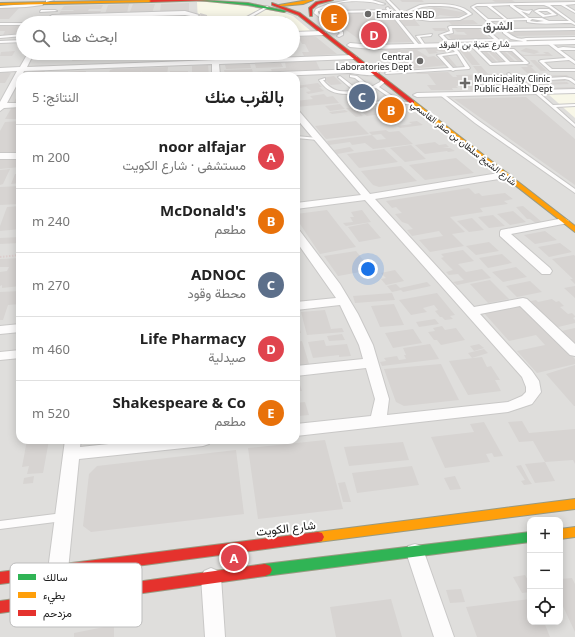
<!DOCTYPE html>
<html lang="ar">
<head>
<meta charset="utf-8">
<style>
	:root { --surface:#fff; --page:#f6f6f6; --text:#222; --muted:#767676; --line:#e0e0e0; --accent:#2563eb }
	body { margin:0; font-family:"Noto Sans",Vazirmatn,sans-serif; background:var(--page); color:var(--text); direction:rtl }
	.controls { position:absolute; right:12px; bottom:12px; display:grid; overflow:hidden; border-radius:8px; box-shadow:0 2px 10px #0003 }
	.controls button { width:36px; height:36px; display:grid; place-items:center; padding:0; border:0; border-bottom:1px solid var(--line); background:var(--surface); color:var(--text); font:20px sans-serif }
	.you { position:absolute; left:368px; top:269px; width:14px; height:14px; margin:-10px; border:3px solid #fff; border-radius:50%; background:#1a73e8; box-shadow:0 0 0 6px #1a73e833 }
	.badge { display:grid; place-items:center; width:26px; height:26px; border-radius:50%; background:var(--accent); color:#fff; font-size:13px; font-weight:700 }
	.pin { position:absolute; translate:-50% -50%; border:2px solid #fff; box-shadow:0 1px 4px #0006 }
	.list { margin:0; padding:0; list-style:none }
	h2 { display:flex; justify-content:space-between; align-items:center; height:52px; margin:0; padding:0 16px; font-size:17px }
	h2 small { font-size:13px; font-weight:400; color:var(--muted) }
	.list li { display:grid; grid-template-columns:26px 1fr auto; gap:12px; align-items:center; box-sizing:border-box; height:64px; padding:0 16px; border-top:1px solid var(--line) }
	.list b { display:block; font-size:15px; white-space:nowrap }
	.list p { margin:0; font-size:13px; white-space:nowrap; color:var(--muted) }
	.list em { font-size:13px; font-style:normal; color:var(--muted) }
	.icon { flex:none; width:22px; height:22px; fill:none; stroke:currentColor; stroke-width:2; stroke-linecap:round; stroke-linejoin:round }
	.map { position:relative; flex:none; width:575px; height:637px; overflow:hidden; direction:ltr }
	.search { position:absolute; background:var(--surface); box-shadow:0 2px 10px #0003; left:16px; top:16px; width:284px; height:44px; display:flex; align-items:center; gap:10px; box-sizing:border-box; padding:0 14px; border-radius:22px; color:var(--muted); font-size:15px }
	.panel { position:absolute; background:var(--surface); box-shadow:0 2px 10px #0003; left:16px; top:72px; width:284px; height:372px; border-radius:12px; direction:rtl }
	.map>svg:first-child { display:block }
	.residential { fill:#dfdedc; fill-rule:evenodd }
	.education { fill:#f8f7e8 }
	.parking { fill:#e0dfde }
	.building { fill:#d7d4d2 }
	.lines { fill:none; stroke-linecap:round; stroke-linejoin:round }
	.lane-casing { stroke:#c9c8c7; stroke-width:2 }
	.street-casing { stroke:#c9c8c7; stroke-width:2 }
	.fast-casing { stroke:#999a82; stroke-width:2 }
	.slow-casing { stroke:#999a82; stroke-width:2 }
	.jam-casing { stroke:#999a82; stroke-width:2 }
	.path { stroke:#dccecd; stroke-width:2; stroke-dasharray:1.5 1.5; stroke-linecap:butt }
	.lane { fill:#fdfcfc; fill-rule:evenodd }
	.street { fill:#fdfcfc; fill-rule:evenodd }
	.fast { fill:#30b455; fill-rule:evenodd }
	.slow { fill:#ff9f0a; fill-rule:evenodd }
	.jam { fill:#e5322d; fill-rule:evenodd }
	.poi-dot { fill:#6a6968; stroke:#fff; stroke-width:1.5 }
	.labels { text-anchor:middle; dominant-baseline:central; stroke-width:4; stroke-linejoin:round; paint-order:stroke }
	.far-poi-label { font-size:9px; fill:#222; stroke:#fff; text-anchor:start }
	.far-street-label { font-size:9px; fill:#222; stroke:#fff }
	.far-district-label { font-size:12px; font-weight:bold; fill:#555; stroke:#fff }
	.near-street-label { font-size:12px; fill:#222; stroke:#fff }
	.key { fill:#fff; stroke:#bdbdbd; stroke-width:1 }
	.key-label { font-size:11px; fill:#222 }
</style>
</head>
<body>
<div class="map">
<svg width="575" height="637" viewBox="0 0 575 637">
	<rect width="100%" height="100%" fill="#f0eeeb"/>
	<path class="residential" d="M0,0h575v637h-575zM23,23h270v30h-270zM20,76h276v364h-276zM530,520h30v102h-30z"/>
	<path class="education" d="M197,2h24l63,11 9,3 19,16h-19v-9h-95z
		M548,94h27v24z"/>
	<path class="parking" d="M380,0l9,11 -65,2 -9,-6 20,-6z"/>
	<path class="building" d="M400,0h22l2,2h-22z
		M492,0h20l3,2h-20z
		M189,3v9h-29l1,-8z
		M129,4l-2,9 -22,1 3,-9z
		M133,4h22l-3,9 -23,1z
		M103,5l-2,4h-12l-1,2h13l-2,4 -41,1 3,-5h12l1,-1h-13l3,-4z
		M434,7l33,6 -10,4 -17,-2 -5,3 -22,-4z
		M0,8h19l-10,11h-9z
		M390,12l24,30 -50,1 -40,-29z
		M200,13l7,2 1,8h-7z
		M185,15l3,1v5l-37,2 1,-7z
		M129,17l-1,3 -22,1 1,-3z
		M147,17v3h-17l3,-3z
		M286,17l2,6h-8l-2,-3 -21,1 1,2h-13l-1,-2 -29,2 -1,-3z
		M87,18h17l-2,5h-17z
		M400,20h15l5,6h-16z
		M473,20l5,4 -26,1 -3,-3h-16l-2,-1z
		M23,25v3l-4,1 -4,5 -12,1 2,-4h-5v-5z
		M467,27l1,2h11l11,10h-39l-4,-5 20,1 -3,-3h-7l-4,-4z
		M432,28h13l3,3h-13z
		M575,30v5l-63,1 -5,-4z
		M312,36l4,1 21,17 -33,2 -2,-4h7l-4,-8h-3l-3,-6h-6v-1z
		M442,47l5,5 -11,-1 2,2 -9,1 -4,-6z
		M399,48l2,2 19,-2 3,1 -6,1 11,7 6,-1 13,9 -36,4 -27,-19z
		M526,48l13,3 -2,1h3l-6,2 -14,-3z
		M459,49h8l13,16h-8z
		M511,50l13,12h-5l-13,-11z
		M15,51l-3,5h-12l1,-4z
		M482,51h4l12,12h-5z
		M488,51h5l12,12h-5z
		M500,51h4l13,12h-4z
		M543,52h5l5,4h-30l-4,-3 5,2 22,-1z
		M153,53h18l-1,2 -17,1z
		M178,53h25v6l-26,1z
		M241,53h26v2l-25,1z
		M442,55h5l12,14h-5z
		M74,56l8,1 14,-1 -1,4 -23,1z
		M530,60h5l12,11h-6z
		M316,61l5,11h-49l-1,-3 15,-1 -1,-6z
		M281,63l2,4 -27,1 -1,-4z
		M250,64l1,4 -25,1 -1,-4z
		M208,65l1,11h-17v-10z
		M526,65h6l1,2h-2l6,6h-10l-6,-6h7z
		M473,66h8l7,8h-9z
		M168,67l-1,9h-26l1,-6 -2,6h-32l2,-6 3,-1z
		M252,69l1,4 -28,1 -1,-4z
		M33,71h12l-3,5h-16l2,-3z
		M80,71h6l-1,4 -24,1 1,-2h3l1,-2z
		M170,71h18v4l-18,1z
		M8,72l3,1 -6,10h-5v-10z
		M448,72l5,5h4l-1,-2 48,-1 7,7h-17l8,9h-31l-5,-6 -10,2 2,2h-6l1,2h-22l-4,-5h9l-8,-11h-11l-1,-1z
		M511,74h7l17,15 -18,1 -3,-4 8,-1z
		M567,75l2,2 -40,1 -3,-2z
		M334,76l8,8 -11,1 -9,-7z
		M536,80h28l2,1 -28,1z
		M567,82l2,2 -29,1 -2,-2z
		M318,83l4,4h-3l5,4 -16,3 -2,-2 5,-1 -5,-4 -10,2v-3z
		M574,87l1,2 -31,1 -2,-2z
		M20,90v13l-4,1 -2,-2z
		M324,94l3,3 6,-1 6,7 -43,4v-6l17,-2 -3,-3z
		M526,97l49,42v46l-121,-86z
		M340,104l5,5 -15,2 -5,-5z
		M397,105l8,6 -38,5 -7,-6z
		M12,107h8v12h-15z
		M354,107l9,9 -7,1 -10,-9z
		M345,110l3,2 -16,2 -3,-2z
		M20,121v31l-20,1v-22l5,-9z
		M356,121l13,13 -43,5 -11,-13z
		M417,121l6,4 -23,3 -3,-2 15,-2 -3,-2z
		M386,130l3,2 10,-1 14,13 -40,5 -8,-6 -13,2 -2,-3 -21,3 -2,-4 45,-6 5,5 9,-1 -5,-5 -9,1 -3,-3z
		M435,142l4,3 7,-1 3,3 -7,1h8l5,3 -7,1 -1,-1 -22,3 -10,-9z
		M411,145l15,14 -21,3 -15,-14z
		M350,147l4,4 -17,3 -3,-4z
		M384,149l14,13 -39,6 -12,-14z
		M456,158l18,15 -49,7 -16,-15z
		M20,159v8l-20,2v-9z
		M401,166l16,15 -38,6 -6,-2 -12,-14z
		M10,169l-7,15 -3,1v-15z
		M15,174h5v9l-9,1z
		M20,186v18l-20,1v-18z
		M469,188l6,6 4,-1 3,3 23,-3 8,6 -9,2 4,3 -28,4 3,4 -33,5 15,15 -13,2 12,12 -34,6 -11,-12 24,-4 -4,-5 -27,5 -5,-6 6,-1 -5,-5 -6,-2 -7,-8 7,-1 -6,-6 -4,1 -6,-7z
		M20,206v23l-20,2v-5l7,-19z
		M523,206l20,17 -6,1 -7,-5h-3l-11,-12z
		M327,210l10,13 19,24 -36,7 -24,-36v-4z
		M362,210l9,12 -25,4 -3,-3 10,-1 -3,-5h4l-3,-5z
		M513,211l13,11 -16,3 -13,-11z
		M493,215l12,11 -16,2 -11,-11z
		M472,218l12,12 -15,2 -12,-11z
		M368,223l13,15 -22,4 -11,-15z
		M545,231l12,9 -22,4 -11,-9z
		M20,237v6l-20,1v-6z
		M489,242l10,9 -23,4 -10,-9z
		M560,243l12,9 -23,5 -11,-10z
		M463,250l11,11 -16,3 8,8 16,-3 9,9 -34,7 -4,-3 11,-2 -6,-6 -9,1 -3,-3 7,-2 -12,-12 3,-1 -3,-3z
		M356,251l15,19 -33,6 -14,-20z
		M502,254l10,9 -24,5 -9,-10z
		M574,255l1,1v28l-5,-5h3l-21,-20z
		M20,258v28l-18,2v-3l-2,1v-14l7,-1 2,-4h-9v-8z
		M516,267l11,10 -24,5 -11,-10z
		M395,270l9,11 -18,4 -5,-6 5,-1 -5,-5z
		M490,280l19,19 -21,4 -18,-19z
		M530,281l12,11 -25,5 -11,-11z
		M427,282l4,4 -28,6 -2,-2 -9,2 -5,-6 9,-2 4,4z
		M575,286v12l-11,-10z
		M20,291v13l-12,1 -5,15h-3v-28z
		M392,293l3,7 -40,3 -2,-7z
		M437,293l18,22 -5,1 3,3 -8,1 -3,-3h-2l-5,-6 3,-1 -4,-5 -11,3 4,4 -16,3 -12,-15z
		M552,299l4,3 3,-1 5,5 -4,1 8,7 4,-1 3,3v1l-2,1 2,2v3l-21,5 -28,-26 10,-2 2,2z
		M394,304l10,21 -24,2 -9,-21z
		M522,306l53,53v5l-38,9 -20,-22 28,-6 -9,-10 -27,6 -25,-28z
		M325,310l6,19 11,-1 2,4 -37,3 -6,-23z
		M296,318l5,15h-5z
		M435,319l4,5 -20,3 -3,-5z
		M442,326l3,4 11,-2 9,12 -24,5 -4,-5h-3l-6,-8 7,-1 -2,-3z
		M575,328v21l-18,-17z
		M413,329l9,14 -29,5 -8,-15z
		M342,334l3,6 -16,1 -2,-5z
		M324,340l2,6 21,-2 4,12 -12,1v-2l-26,3 -5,-16z
		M302,341l7,23 -13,2v-24z
		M430,344l9,15 -57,7 -2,-4 6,-1 -2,-3 13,-2 2,4 7,-1 -2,-4h2l-3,-7z
		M479,344l5,4 -10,3 -4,-5z
		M484,349l4,4 -16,5 -4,-5z
		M482,357l5,10 4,-1 9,14h-5l6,11 -33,4 -19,-34z
		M441,364l18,36 -55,6 -8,-4 -12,-33z
		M575,365v41h-1l-28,-32z
		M296,379h2l4,12h-6z
		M305,402l4,13 -10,1 -3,-13z
		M522,421l7,12 46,-4v35l-2,-4 -28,2 -12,-21 -14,1 -11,-20z
		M484,422l19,34 -9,1 -2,-4 -6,1 4,8 -45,6 -14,-31 43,-5 -4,-8z
		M27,440h22l-6,33 -16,1 2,-8 -7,1z
		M325,440l18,69 -85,10 -10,-71z
		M403,442l6,18 -60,6 -5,-19z
		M236,450l8,64 -153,18 -8,-6 6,-52 8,-8z
		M545,462l10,19 -20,2 -10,-19z
		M521,465l8,15 3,4 -8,1 -3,-4 4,-1 -9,-14z
		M412,466l7,19 -62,8 -5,-20z
		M34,476l-1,7 -10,1 1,-6z
		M455,476l6,13 -11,1 -6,-12z
		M345,482l6,20h-8l-5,-19z
		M525,575l5,9v8l-8,1 -9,-16z
		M572,578l3,6v48l-15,-32v-21z
		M461,589l4,13 -15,1 -4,-13z
		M391,599l11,38h-66l-6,-30z
		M530,599v23h14l6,15h-73l-11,-30z
		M114,625v12h-40v-4z"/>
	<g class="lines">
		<g class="lane-casing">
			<path id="lane" d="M349,0h23l13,4c-5,2 -9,-2 -15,-2 -16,-2 -35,-1 -50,8l10,1 57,-1 -1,-2 2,-1 32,39 -3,1 -28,-35 -59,1 -12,-2v2l25,19v3l-4,2 -2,-1 3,-3 -26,-20 2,-4 12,-5z
				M386,0h3l17,17v2h-2z
				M575,2v2l-10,1 10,6v2l-14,-8h-11l25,18v2l-4,-2c-14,0 -30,2 -44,-1v-2l-37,1 11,8 74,-1v2l-74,1 -4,-1 -26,-23 6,-3zM510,5v1l16,12 -19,1 -16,-13zM513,5h31l5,2 20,14h-20l-7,-3h-13l-8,-7 8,3 3,-4c-7,2 -13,0 -19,-5zM477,6h10l17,13h-16l-14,-12zM532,19l12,2 -7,1 -7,-1z
				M42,3l1,2 -17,2 -26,1v-2z
				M429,4c14,0 32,-1 43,10l-12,6 -30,1 -15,-2 -8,-8 13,-6zM429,6c13,0 29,-1 39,8l-9,4 -29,1 -13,-2 -6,-6 11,-4z
				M267,6l2,1 -21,12 -3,-1z
				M539,9h10l8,6 -14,2 -9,-6zM538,11h9l5,3 -7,1z
				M41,10h14l2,1 -17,1z
				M0,23h23v2h-23z
				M450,26h33l21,18 -3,1 -5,-4 -46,1 9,10 11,16 -1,1 -14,1 -2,1 -2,-1 -65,4 -1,-1 2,-1 62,-4 -12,-13 18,-3 -16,-17 11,-4 -2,-4zM452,28h29l13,11 -46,1 -5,-5 10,-2zM457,54l8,13 -12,1 -11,-12z
				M503,31c9,2 12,10 23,7l49,-1v2l-48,1 -1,1 2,2 -2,1 -4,-3 -11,-2 -8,-6z
				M23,34v2l-23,2v-2z
				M432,34l-1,2 -11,1 6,9 -2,1 -8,-11z
				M23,40v2l-23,1v-2z
				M548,42h2l8,6 5,-1 12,1v2h-15l15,11v3l-6,-4 -25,2 8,7h23v2h-25l-10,-9 -1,-1 2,-1 25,-2 -18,-14z
				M472,44l6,5h15l-1,-1 2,-1 3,2h17l15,14 -2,1 -37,1 -19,-19zM480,51h15l11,11 -14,1zM499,51h13l12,11h-14z
				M509,73l11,10 -8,3 5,6 -1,1h-2l-7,-8 8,-3 -8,-8z
				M350,75l7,1 14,11 9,-5 2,-4h2v5l-5,4 18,12 1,2 16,2 2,1 -2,1 -24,-3 -29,3 -10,-3 2,-1 8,2 32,-3 -17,-12c-12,5 -32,9 -45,3 -5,-2 -9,-7 -12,-11l6,-2v2h-2c10,12 17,12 31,11l-15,-13 -1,-1 2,-1 18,14 9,-2 -12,-10 -5,-1z
				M565,77l6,1 4,3v3l-6,-4 -4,-1 -31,2 9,11 -2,1 -12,-13 2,-1z
				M535,91h2l16,14 22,-1v2l-19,1 19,17v3l-40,-34z
				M440,93h2l37,28 96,68v4l-100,-70 -35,-28z
				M296,136l22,2 2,1 -2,1 -22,-2z
				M63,513l3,1 2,3 -2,3 -3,1 -63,8v-8z"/>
		</g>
		<g class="street-casing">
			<path id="street" d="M46,0h8l-8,2z
				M185,11l14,4 -3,2 -11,-2 -133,4 -3,-2 3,-2z
				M293,32l30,-1 3,2 -3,2 -30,1z
				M575,40v4l-203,5 -22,-2 -3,-2 3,-2 22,2z
				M28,53h6l-7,14 327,-12 3,2 -3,2 -135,5 1,12h-8v-12l-188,7 -2,5h-2v3l-13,24h13v4l-16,1 -4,3v-9l17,-31 -17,1v-4l20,-1z
				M358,69l17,2 4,2c-6,5 -23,0 -31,0 -40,2 -80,3 -121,3l4,-2z
				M575,89v4l-158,4 -4,-2 4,-2z
				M296,111h3l71,83 135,-22 3,1 2,2 -5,3 -130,21 99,108 49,-9 4,1 48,45v12l-5,-1 -50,-49 -40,8 52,57 7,10 2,11 -9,12 -24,8 -212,24v-12l75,-8 4,-17 -9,-31 -70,8v-10l67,-7 -4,-14 -19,-40 -44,5v-8l40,-4 -40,-57v-11l4,1 40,53 18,30 15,31 16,54 -2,16 121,-13 14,-6 4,-4v-5l-4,-10 -157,-177 -69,9v-6l65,-8 -65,-77z
				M0,153h20v6h-20z
				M564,218l5,3 -1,2 -57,11 39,34 2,3 -2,3h-8l-42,-38v-4l1,-2z
				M20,324v8l-20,2v-8z
				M20,350v8l-20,2v-8z
				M65,440h16l-1,7 67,-7h64l-2,4 -6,2 -124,13 -11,111 -3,6 -7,2 -7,-2 -3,-6z
				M415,544l7,2 2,6 30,85h-20l-28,-85 2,-6z
				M211,568l7,3 3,6 4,60h-20l-4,-60 3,-6z"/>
		</g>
		<g class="fast-casing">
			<path id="fast" d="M197,0l51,3 38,8 -2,1 -36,-7z
				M530,532v10l-265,34 -5,-2 -2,-4 2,-4 5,-2z"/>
		</g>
		<g class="slow-casing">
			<path id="slow" d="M152,0l-1,2 -151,3v-2z
				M308,0h5l-10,4 -22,2 -2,-1z
				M410,101h4l161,125v6l-165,-129z
				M575,499v10l-257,33 -4,-1 -2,-4 2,-4 4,-1z
				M575,527v10l-15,2v-10z"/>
		</g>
		<g class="jam-casing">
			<path id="jam" d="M151,0h60l-60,2 -2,-1z
				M326,0h7l-15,4 -6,5v7h-2l-1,-8 7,-6z
				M272,3l28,10 114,88v2h-4l-112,-88 -26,-10z
				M318,532l4,1 2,4 -2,4 -4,1 -318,42v-12z
				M265,564l5,2 2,4 -2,4 -5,2 -265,37v-12z"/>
		</g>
		<path class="path" d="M0,257l20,-2"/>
		<use href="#lane" class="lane"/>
		<use href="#street" class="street"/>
		<use href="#fast" class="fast"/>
		<use href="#slow" class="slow"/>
		<use href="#jam" class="jam"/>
	</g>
	<g class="poi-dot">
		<circle cx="368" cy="14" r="4"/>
		<circle cx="420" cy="61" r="4"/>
		<path d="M463 77h4v4h4v4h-4v4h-4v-4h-4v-4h4z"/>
	</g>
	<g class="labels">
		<g class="far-poi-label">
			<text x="376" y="14">Emirates NBD</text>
			<text x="412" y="56" text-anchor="end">Central<tspan x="412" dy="10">Laboratories Dept</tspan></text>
			<text x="474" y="78">Municipality Clinic<tspan x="474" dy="10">Public Health Dept</tspan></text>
		</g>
		<g class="far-street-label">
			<text transform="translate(474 44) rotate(-1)">شارع عتبة بن الفرقد</text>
			<text transform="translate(464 143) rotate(38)">شارع الشيخ سلطان بن صقر القاسمي</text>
		</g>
		<g class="far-district-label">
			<text x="498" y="25">الشرق</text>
		</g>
		<g class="near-street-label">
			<text transform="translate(286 528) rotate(-7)">شارع الكويت</text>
		</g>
	</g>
	<rect x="10" y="563" width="132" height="64" rx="6" class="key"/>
	<rect x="18" y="574" width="18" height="6" fill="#30b455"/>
	<rect x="18" y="592" width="18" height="6" fill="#ff9f0a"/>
	<rect x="18" y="610" width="18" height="6" fill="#e5322d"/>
	<g class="key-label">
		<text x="43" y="581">سالك</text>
		<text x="43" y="599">بطيء</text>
		<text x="43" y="617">مزدحم</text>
	</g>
</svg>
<div class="controls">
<button>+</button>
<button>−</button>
<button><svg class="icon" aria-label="locate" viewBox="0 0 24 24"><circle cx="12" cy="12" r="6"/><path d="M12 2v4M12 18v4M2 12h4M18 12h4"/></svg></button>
</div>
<div class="you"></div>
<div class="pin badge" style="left:234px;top:558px;background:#e0444e">A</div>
<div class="pin badge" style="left:391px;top:110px;background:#e8710a">B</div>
<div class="pin badge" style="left:362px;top:97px;background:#5c6f8a">C</div>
<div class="pin badge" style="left:374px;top:35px;background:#e0444e">D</div>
<div class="pin badge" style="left:334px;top:18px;background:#e8710a">E</div>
<div class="search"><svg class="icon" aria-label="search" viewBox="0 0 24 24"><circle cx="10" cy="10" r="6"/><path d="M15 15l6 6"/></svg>ابحث هنا</div>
<section class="panel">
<h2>بالقرب منك<small>النتائج: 5</small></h2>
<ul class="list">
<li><span class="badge" style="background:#e0444e">A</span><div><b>noor alfajar</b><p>مستشفى · شارع الكويت</p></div><em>200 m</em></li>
<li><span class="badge" style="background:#e8710a">B</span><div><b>McDonald's</b><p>مطعم</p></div><em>240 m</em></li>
<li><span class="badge" style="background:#5c6f8a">C</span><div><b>ADNOC</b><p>محطة وقود</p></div><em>270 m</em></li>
<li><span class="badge" style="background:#e0444e">D</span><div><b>Life Pharmacy</b><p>صيدلية</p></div><em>460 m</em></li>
<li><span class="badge" style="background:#e8710a">E</span><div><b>Shakespeare &amp; Co</b><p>مطعم</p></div><em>520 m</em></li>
</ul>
</section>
</div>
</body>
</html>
